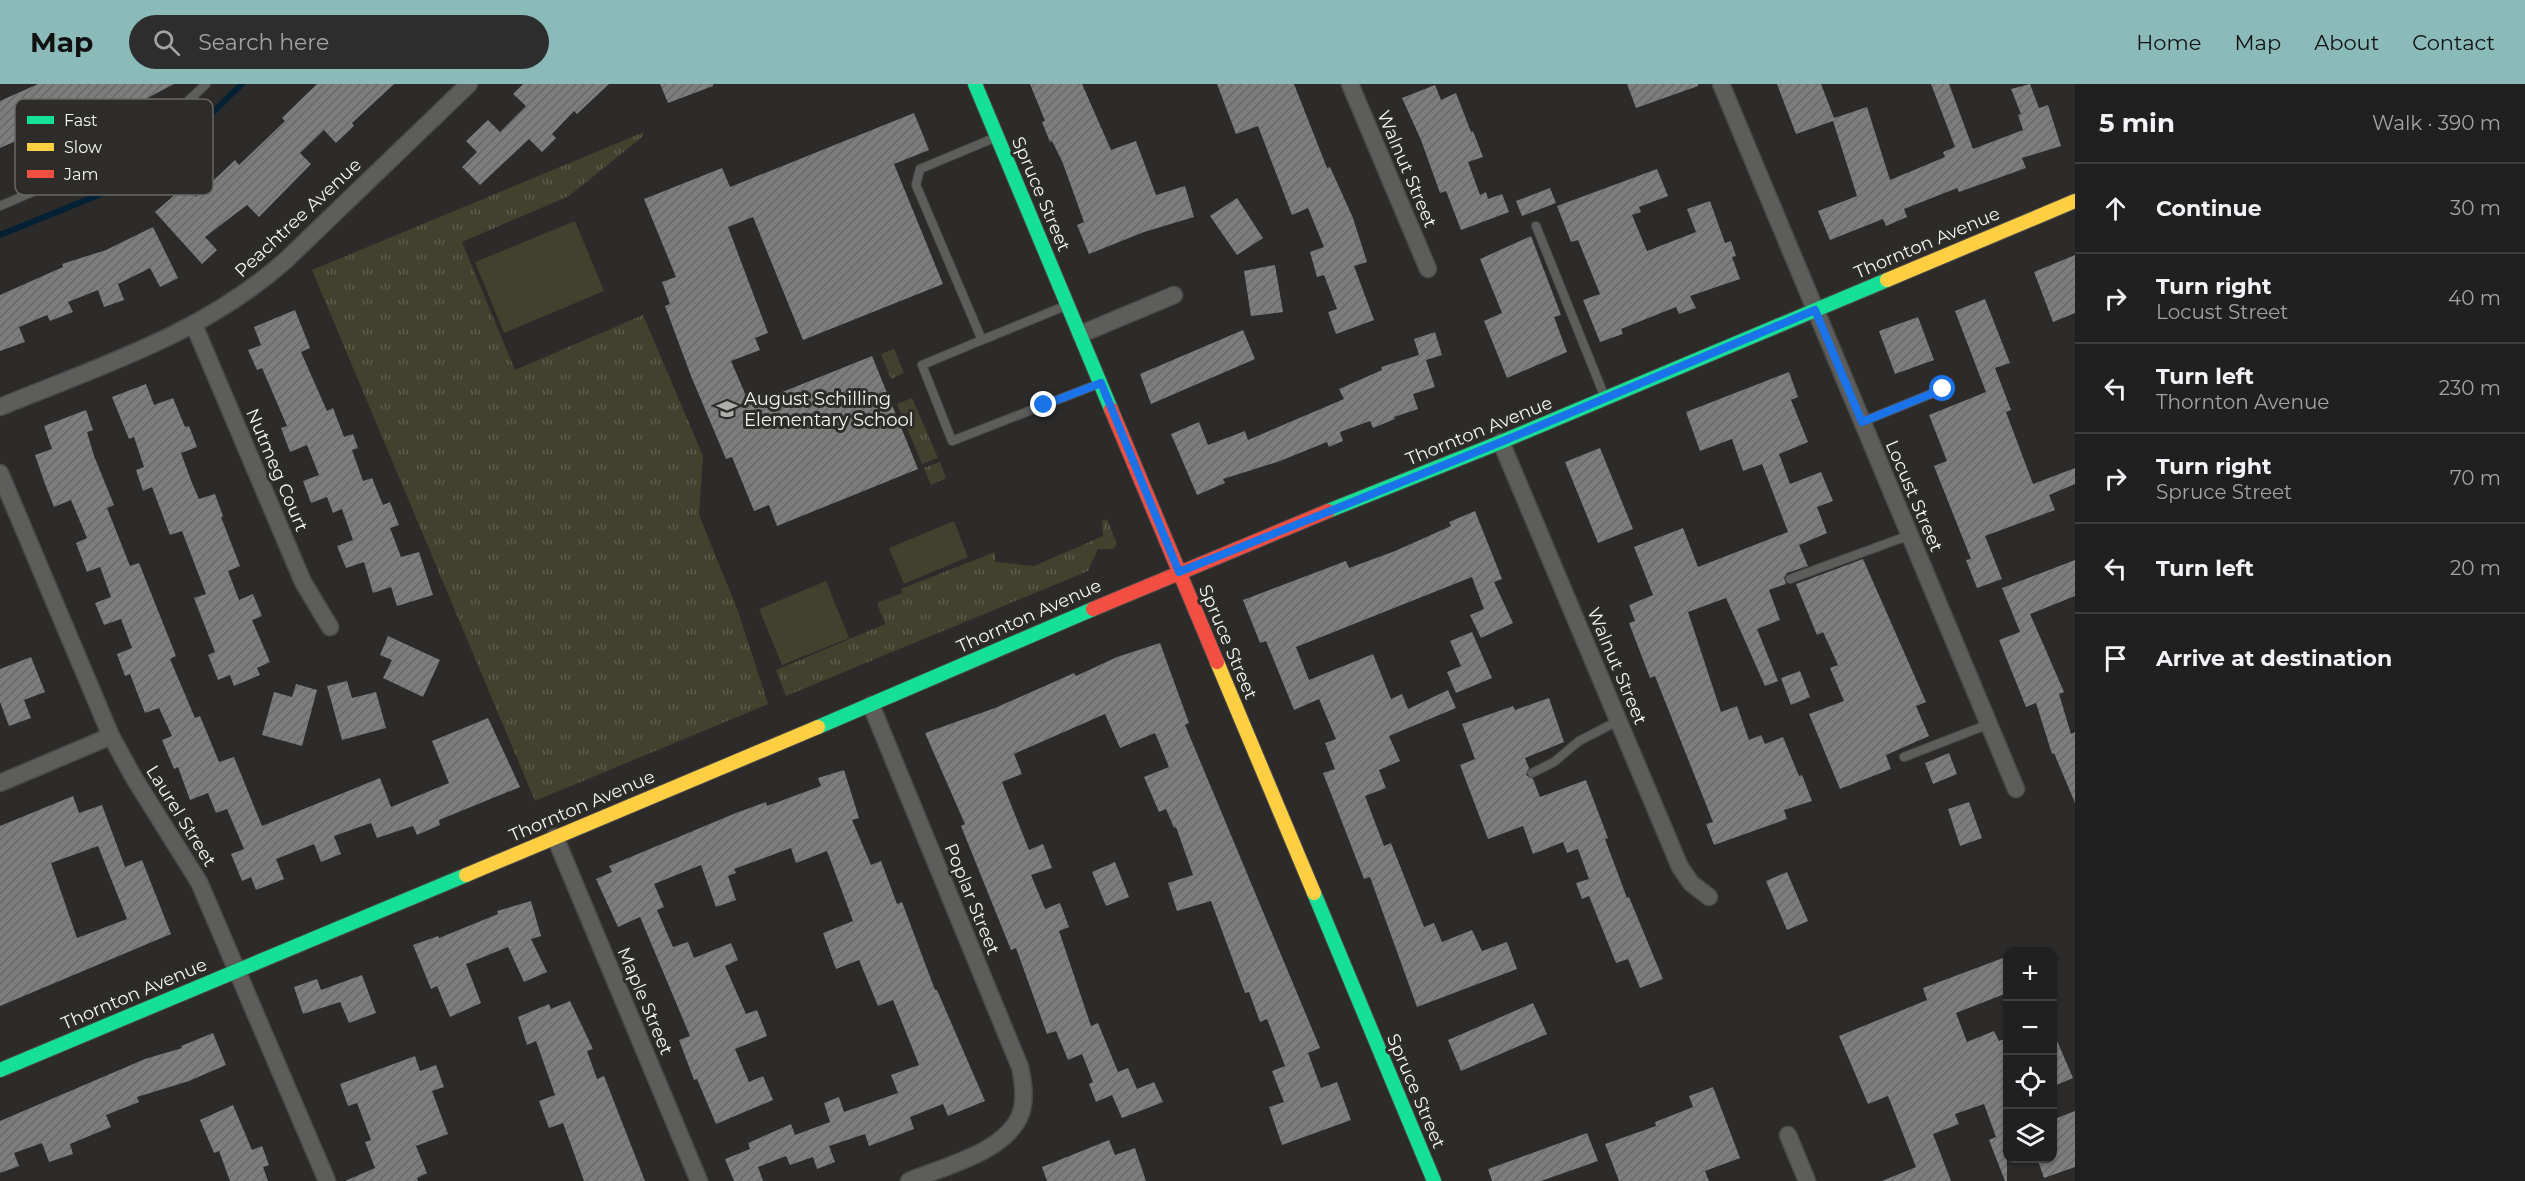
<!DOCTYPE html>
<html lang="en">
<head>
<meta charset="utf-8">
<style>
	:root { --surface:#212020; --page:#2d2d2d; --text:#f1f3f6; --muted:#a2a3a5; --line:#3e3e3e; --accent:#8bbbb9 }
	body { margin:0; font-family:Montserrat,sans-serif; background:var(--page); color:var(--text) }
	.controls { position:absolute; right:18px; bottom:18px; display:grid; overflow:hidden; border-radius:12px; box-shadow:0 2px 4px #0004 }
	.controls button { width:54px; height:54px; display:grid; place-items:center; padding:0; border:0; border-bottom:2px solid var(--line); background:var(--surface); color:var(--text); font:30px sans-serif }
	.stop { position:absolute; width:18px; height:18px; margin:-14px; border:4px solid #1a73e8; border-radius:50%; background:#fff }
	.stop.end { background:#1a73e8; border-color:#fff; box-shadow:0 2px 6px #0008 }
	.list { margin:0; padding:0; list-style:none }
	h2 { display:flex; justify-content:space-between; align-items:center; height:78px; margin:0; padding:0 24px; font-size:26px }
	h2 small { font-size:20px; font-weight:400; color:var(--muted) }
	.list li { display:grid; grid-template-columns:39px 1fr auto; gap:18px; align-items:center; box-sizing:border-box; height:90px; padding:0 24px; border-top:2px solid var(--line) }
	.list b { display:block; font-size:22px; white-space:nowrap }
	.list p { margin:0; font-size:20px; white-space:nowrap; color:var(--muted) }
	.list em { font-size:20px; font-style:normal; color:var(--muted) }
	.icon { flex:none; width:33px; height:33px; fill:none; stroke:currentColor; stroke-width:2; stroke-linecap:round; stroke-linejoin:round }
	.map { position:relative; flex:none; width:2075px; height:1097px; overflow:hidden }
	header { display:flex; align-items:center; gap:36px; box-sizing:border-box; height:84px; padding:0 30px; background:var(--accent); color:#111 }
	header strong { font-size:28px }
	nav { display:flex; gap:33px; margin-inline-start:auto; font-size:21px }
	.search { width:420px; height:54px; background:var(--page); display:flex; align-items:center; gap:15px; box-sizing:border-box; padding:0 21px; border-radius:33px; color:var(--muted); font-size:22px }
	main { display:flex }
	aside { flex:1; background:var(--surface) }
	.map>svg:first-child { display:block }
	.grass { fill:url(#grass-tufts) }
	.green { fill:#41412d }
	.lines { fill:none; stroke-linecap:round; stroke-linejoin:round }
	.stream { stroke:#042035; stroke-width:6 }
	.building { fill:url(#building-hatch); fill-rule:evenodd }
	.lane-casing { stroke:#4a4948; stroke-width:10 }
	.street-casing { stroke:#4a4948; stroke-width:19 }
	.fast-casing { stroke:#4a4948; stroke-width:16 }
	.slow-casing { stroke:#4a4948; stroke-width:16 }
	.jam-casing { stroke:#4a4948; stroke-width:16 }
	.lane { stroke:#5d5d5c; stroke-width:8 }
	.street { stroke:#5d5d5c; stroke-width:16 }
	.fast { stroke:#16e098; stroke-width:14 }
	.slow { stroke:#ffcf43; stroke-width:14 }
	.jam { stroke:#f24e42; stroke-width:14 }
	.route { stroke:#1a73e8; stroke-width:8 }
	.labels { text-anchor:middle; dominant-baseline:central; stroke-width:6; stroke-linejoin:round; paint-order:stroke }
	.street-label { font-size:18px; fill:#f4f4f2; stroke:#2d2c29 }
	.poi-label { font-size:18px; fill:#f4f4f2; stroke:#2d2c29; text-anchor:start }
	.key { fill:#2d2c29; stroke:#696865; stroke-width:1.5 }
	.key-label { font-size:16px; fill:#f4f4f2 }
</style>
</head>
<body>
<header>
<strong>Map</strong>
<div class="search"><svg class="icon" aria-label="search" viewBox="0 0 24 24"><circle cx="10" cy="10" r="6"/><path d="M15 15l6 6"/></svg>Search here</div>
<nav><a>Home</a><a>Map</a><a>About</a><a>Contact</a></nav>
</header>
<main>
<div class="map">
<svg width="2075" height="1097" viewBox="0 0 2075 1097">
	<defs>
		<pattern id="grass-tufts" width="24" height="20" patternUnits="userSpaceOnUse" patternTransform="scale(1.5)"><rect width="24" height="20" fill="#41412d"/><path d="M3 7l-1-3M5 7V3M7 7l1-3M15 17l-1-3M17 17v-4M19 17l1-3" fill="none" stroke="#5d5d4c"/></pattern>
		<pattern id="building-hatch" width="6" height="6" patternUnits="userSpaceOnUse" patternTransform="scale(1.5)"><rect width="6" height="6" fill="#7d7d7d"/><path d="M-1 1l2-2M0 6l6-6M5 7l2-2" fill="none" stroke="#686868"/></pattern>
	</defs>
	<rect width="100%" height="100%" fill="#2c2b2a"/>
	<path class="grass" d="M644,48l-2,5 -73,59 -107,46 53,128 128,-55 60,141 -4,59 39,96 30,93 -233,97 -223,-531z
		M894,265l10,24 -13,6 -10,-25z
		M912,314l26,60 -16,6 -25,-60z
		M940,378l6,16 -15,7 -7,-17z
		M1107,435l10,25 -4,5h-15l-10,22 -302,125 -10,-26 109,-46 -8,-21 25,-10 -1,-4 94,-37v10l39,4 69,-30 -1,-15z"/>
	<path class="green" d="M575,137l29,70 -100,42 -29,-71z
		M954,437l14,36 -64,27 -15,-36z
		M826,497l23,57 -67,27 -23,-56z"/>
	<g class="lines">
		<path class="stream" d="M0,151l121,-49 38,-22 83,-80"/>
	</g>
	<path class="building" d="M38,0h136l-36,19 3,5 -17,10 -4,-7 -51,22 -6,-13 -63,28v-47z
		M317,0h77l-42,39 2,3 -18,17 -12,-13 -24,23 11,11 -52,53 -12,-12 -42,32 12,13 -15,14 -47,-52 31,-27 10,12 39,-37 4,5 46,-44 -3,-3z
		M523,0h86l-32,30 -3,-3 -22,23 4,4 -14,14 -13,-13 -49,46 -18,-18 15,-15 -11,-11 22,-21 12,12 26,-26 -13,-12z
		M660,0h53v2l-45,17z
		M1030,0h52l29,66 25,-9 20,54 29,-9 9,31 -50,15 -55,22 -12,-29 7,-3 -22,-61 -10,-20 -2,1 -8,-20 3,-1z
		M1217,0h77l33,84 3,-1 23,51 14,44 -13,4 20,54 -38,14 -8,-22 9,-3 -13,-34 -7,2 -7,-25 14,-5 -16,-39 -16,7 -34,-89 -22,8z
		M1627,0h71v2l-62,22z
		M1777,0h44l13,34 33,-11 23,73 55,-23 -2,-5 12,-5 -24,-63h18l24,65 50,-19 -5,-15 3,-1 -10,-25 19,-5 9,24 9,-3 13,41 -39,12 4,10 -67,24 -2,-4 -53,21 3,8 -21,9 -3,-7 -53,21 -12,-29 39,-15 -24,-75 -37,13z
		M1435,1l6,15 15,-7 15,39 2,-1 10,26 -15,5 12,33 6,-3 2,7 14,-5 7,18 -48,18 -15,-39 -6,2 -19,-53 -19,-42z
		M914,29l15,37 -35,14 49,120 -140,56 -50,-123 -25,10 40,106 -13,5 5,12 -29,11 19,44 122,-49 46,113 -141,57 -8,-21 -15,6 -22,-54 -6,2 -35,-83 -26,-70 5,-2 -8,-22 14,-5 -32,-78 78,-31 8,19z
		M1657,85l11,27 -29,11 2,5 -9,3 15,36 49,-19 -9,-23 23,-8 15,42 6,-2 5,15 -4,1 8,22 -50,17 6,12 -17,6 -3,-7 -55,22 2,5 -23,8 -17,-42 17,-6 -22,-54 -7,2 -14,-36z
		M1550,104l6,15 -34,13 -6,-15z
		M1237,114l26,40 -26,17 -27,-39z
		M153,143l25,51 -18,9 -10,-19 -32,16 6,16 -20,7 -6,-17 -30,12 5,10 -23,9 -3,-6 -28,12 6,15 -25,9v-56l63,-28 -1,-3 44,-14z
		M1531,152l30,79 -7,2 13,35 -60,26 -23,-57 18,-8 -22,-54z
		M2075,171v58l-22,9 -19,-50z
		M1275,181l8,47 -32,4 -7,-45z
		M1985,215l25,64 -15,5 16,42 -5,2 27,72 42,-16v16l-26,11 6,15 -70,26 17,43 -25,9 -11,-28 5,-1 -37,-93 13,-5 -18,-46 57,-23 -31,-81z
		M295,226l15,38 -9,4 26,59 6,-3 11,29 9,-3 5,14 -6,2 11,31 9,-3 11,27 7,-3 9,23 -9,3 11,29 18,-5 14,43 -36,11 -6,-19 -18,6 -9,-31 -18,6 -9,-22 16,-6 -11,-31 -9,4 -6,-16 -16,6 -8,-22 16,-6 -12,-30 -17,7 -9,-24 6,-2 -25,-58 -5,2 -9,-20 13,-5 -7,-18z
		M1918,233l16,43 -39,14 -16,-43z
		M1243,246l12,29 -104,45 -11,-30z
		M1435,248l7,23 -16,5 9,27 -22,7 5,15 -24,8 1,2 -22,9 -3,-7 -30,11 3,9 -14,6 -2,-5 -47,19 -57,18 2,4 -28,12 -26,-61 28,-12 9,23 37,-14 3,9 96,-41 -5,-10 43,-19 -1,-3 38,-12 -5,-16z
		M1789,288l9,25 -7,3 17,42 -29,12 11,30 31,-12 12,29 -16,6 10,26 -28,12 9,21 -21,7 -3,5 2,6 -17,6 11,30 -23,9 21,52 -13,5 -39,-88 -38,14 33,100 16,-6 12,34 12,-5 4,9 18,-7 16,39 3,-1 10,26 -28,9 3,9 -73,26 -8,-21 7,-2 -58,-146 -5,2 -21,-55 6,-2 -6,-16 24,-10 -19,-48 49,-19 15,39 90,-35 -26,-68 -19,7 -11,-32 -32,12 -14,-39z
		M146,300l8,21 19,-7 12,29 4,-1 8,21 -16,6 11,30 7,16 16,-5 8,22 -2,1 19,49 -12,5 11,29 14,-6 9,22 -10,4 18,42 -13,6 3,7 -26,11 -4,-11 -12,5 -10,-25 7,-3 -21,-54 12,-4 -24,-63 -12,4 -18,-48 -9,4 -7,-21 8,-3 -10,-30 -5,2 -17,-42z
		M86,326l7,20 -6,2 7,24 20,49 -7,3 23,58 9,-3 37,93 -6,3 25,59 5,-2 19,46 15,-5 28,69 118,-48 11,29 58,-24 -17,-42 56,-23 32,69 -81,33 1,5 -23,10 -4,-9 -36,12 -6,-15 -37,13 7,18 -20,8 -7,-18 -38,15 8,20 -28,11 -5,-13 -9,4 -11,-27 13,-5 -17,-40 -11,4 -8,-20 -18,7 -12,-33 -4,2 -12,-29 10,-4 -13,-28 -14,5 -15,-39 -5,2 -8,-22 15,-6 -11,-29 -17,6 -9,-22 16,-6 -11,-30 -13,5 -11,-29 11,-5 -16,-38 -17,7 -9,-23 -10,-29 17,-6 -8,-23z
		M1600,364l33,81 -35,14 -33,-81z
		M1475,427l27,68 -8,3 19,41 -32,15 -11,-23 14,-6 -12,-32 -176,70 13,33 64,-26 18,45 11,-5 6,15 40,-19 8,18 -67,28 11,25 -21,9 7,18 -21,8 19,50 7,-3 33,84 10,-4 8,19 30,-12 10,21 25,-9 10,27 -100,38 -47,-130 -6,2 -41,-106 12,-4 -10,-26 11,-4 -17,-40 -25,11 -28,-69 -6,2 -17,-43 103,-39 3,7 46,-17 56,-25 -2,-4z
		M1863,475l63,143 -10,4 13,30 -43,19 5,14 -51,20 -31,-75 35,-13 -14,-33 8,-3 -15,-33 -6,3 -21,-51z
		M2075,476v36l-45,18 34,78 -5,2 12,40 4,-2v71l-21,-50 -2,1 -16,-51 -10,4 -27,-67 21,-8 -18,-44z
		M1472,548l20,46 -36,15 -9,-21 14,-6 -11,-25z
		M388,552l52,24 -17,37 -40,-19 9,-18 -12,-5z
		M1160,559l29,80 -4,2 135,323 -12,5 13,35 16,-6 14,38 -69,25 -13,-38 15,-5 -12,-31 13,-5 -18,-47 -7,3 -11,-30 -4,1 -34,-92 -34,10 -9,-28 25,-8 -17,-48 -2,1 -8,-19 -7,3 -15,-35 25,-10 -14,-34 -35,15 -15,-34 -91,40 8,20 -20,8 27,68 14,-6 9,24 -21,7 14,34 15,-6 9,24 -10,4 32,95 7,-3 20,49 10,-4 9,21 17,-7 9,20 -41,16 -10,-23 -16,7 -7,-18 4,-2 -11,-28 -14,6 -12,-29 -9,3 -31,-86 -5,2 -50,-124 4,-2 -40,-91 70,-25 79,-35 2,3 41,-19z
		M31,573l14,35 -21,8 7,18 -22,8 -9,-24v-33z
		M1800,587l10,26 -19,8 -10,-27z
		M347,597l5,17 24,-6 10,36 -44,12 -15,-54z
		M296,600l21,6 -15,56 -40,-11 12,-43 18,5z
		M1549,614l15,44 -39,16 4,10 -3,7 7,4 7,18 46,-17 22,58 -3,1 22,59 2,-1 34,82 -23,9 -12,-29 -12,4 -27,-67 -7,3 -6,-16 13,-4 -11,-30 -11,4 -4,-11 -30,12 -10,-28 -35,13 -28,-74 15,-6 -13,-35 51,-18 2,4z
		M1949,669l8,21 -24,10 -8,-21z
		M844,686l15,48 -7,2 19,45 10,-4 16,43 5,-2 33,88h2l48,111 -37,15 -5,-12 -33,13 4,12 -45,17 -4,-12 -36,12 6,16 -18,7 -4,-12 -23,8 -4,-9 -28,11 5,14h-29l-9,-22 25,-10 -2,-6 43,-19 4,11 35,-13 -6,-19 15,-6 5,15 54,-19 -7,-18 28,-10 -26,-65 -15,6 -19,-46 -23,9 -13,-36 30,-12 -26,-70 -31,12 -5,-15 -57,21 2,4 -8,3 8,24 -20,7 -15,-42 -47,19 10,23 -7,3 16,37 15,-5 6,16 37,-15 7,17 -13,6 21,48 11,-4 10,26 -32,13 14,33 14,-6 10,24 -57,24 -19,-45 -3,1 -15,-40 11,-4 -50,-119 -22,10 -22,-48 16,-7 -3,-6 127,-53 30,-11 1,4 54,-20 -3,-8z
		M73,712l6,17 23,-8 23,62 17,-7 29,74 -171,72v-180zM98,762l29,73 -50,19 -26,-75z
		M1969,718l13,36 -22,8 -12,-37z
		M1115,778l14,35 -23,9 -14,-34z
		M1787,788l21,49 -21,9 -21,-49z
		M531,817l10,35 -10,3 16,33 -23,10 -16,-35 -42,17 15,39 -31,14 -13,-31 -6,3 -18,-44 25,-9 1,2 59,-24 -1,-3z
		M2003,874l4,11v24l-51,20 11,29 27,-11 5,10 8,-3v143h-2l-16,-41 7,-3 -12,-33 -29,10 4,10 -26,10 18,47h-69l34,-14 -28,-71 -20,8 -29,-68 88,-36 -4,-12z
		M362,891l14,38 -27,10 -9,-21 -37,12 -9,-27 23,-8 4,11z
		M570,917l23,48 -6,2 10,28 7,-3 41,105h-61l-21,-58 -14,5 -10,-27 16,-6 -19,-54 -9,4 -9,-28 31,-13 2,5z
		M1533,919l14,31 -86,37 -13,-31z
		M2052,945l21,49 -21,9z
		M213,949l13,32 -37,16 -52,16 2,5 -33,13 5,12 -41,17 3,10 -24,8 -7,-19 -28,10 5,13 -19,7v-52l145,-62 37,-11 -1,-2z
		M415,972l5,15 16,-6 8,22 -12,4 16,43 -32,12 11,27 -10,5 1,3h-73l30,-13 -10,-26 6,-2 -14,-37 -9,3 -8,-22z
		M1713,1003l27,71 -35,13 4,10h-90l-14,-37 51,-18 -1,-4 38,-15 -4,-11z
		M233,1021l19,45 10,-4 7,19 -6,2 5,14h-38l-11,-30 -5,2 -14,-33z
		M2075,1027v56l-31,11 -7,-20h15v-38z
		M1587,1049l11,28 -57,20h-49l-4,-12z
		M1109,1056l6,15 20,-7 11,33h-99l-5,-14z"/>
	<g class="lines">
		<g class="lane-casing">
			<path id="lane" d="M994,54l-74,31 -4,16 66,155 83,-34
				M0,122l109,-47 46,-27 51,-48
				M1536,142l68,169
				M982,256l-60,25 30,76 146,-57
				M1862,338l81,-33
				M1790,495l120,-44
				M1904,673l85,-33
				M1532,689l22,-11 25,-21 39,-20"/>
		</g>
		<g class="street-casing">
			<path id="street" d="M1350,0l78,185
				M1721,0l295,705
				M194,241l109,257 27,45
				M1081,250l93,-39
				M0,323c100,-41 205,-74 286,-147l183,-176
				M1501,358l179,425 11,16 18,14
				M0,389l111,263 23,42 65,104 128,299
				M871,621l149,362c3,14 6,31 1,46 -14,39 -76,53 -112,68
				M0,699l111,-47
				M555,753l144,344
				M1788,1051l19,46"/>
		</g>
		<g class="fast-casing">
			<path id="fast" d="M975,0l136,325
				M1328,427l173,-69 386,-162
				M818,643l275,-118
				M1314,809l120,288
				M0,986l466,-195"/>
		</g>
		<g class="slow-casing">
			<path id="slow" d="M1887,196l188,-79
				M1217,578l97,231
				M466,791l352,-148"/>
		</g>
		<g class="jam-casing">
			<path id="jam" d="M1111,325l106,253
				M1093,525l235,-98"/>
		</g>
		<use href="#lane" class="lane"/>
		<use href="#street" class="street"/>
		<use href="#fast" class="fast"/>
		<use href="#slow" class="slow"/>
		<use href="#jam" class="jam"/>
	</g>
	<g class="lines">
		<path class="route" d="M1044,321l57,-22 78,189 322,-130 314,-132 47,112 81,-33"/>
	</g>
	<defs>
		<g id="school-bare" transform="scale(1.62)"><path d="M0-5L7-2L0 1L-7-2ZM-4 1L0 2.5L4 1V4Q0 6-4 4Z" fill="#aeaeac" stroke="#2d2c29" stroke-width="2.5" paint-order="stroke"/></g>
	</defs>
	<g fill-rule="evenodd">
		<use href="#school-bare" x="727" y="325"/>
	</g>
	<g class="labels">
		<g class="street-label">
			<text transform="translate(1407 85) rotate(67)">Walnut Street</text>
			<text transform="translate(1041 110) rotate(67)">Spruce Street</text>
			<text transform="translate(298 134) rotate(-43)">Peachtree Avenue</text>
			<text transform="translate(1927 159) rotate(-23)">Thornton Avenue</text>
			<text transform="translate(1479 347) rotate(-22)">Thornton Avenue</text>
			<text transform="translate(277 386) rotate(67)">Nutmeg Court</text>
			<text transform="translate(1914 412) rotate(67)">Locust Street</text>
			<text transform="translate(1029 532) rotate(-24)">Thornton Avenue</text>
			<text transform="translate(1228 558) rotate(67)">Spruce Street</text>
			<text transform="translate(1617 582) rotate(67)">Walnut Street</text>
			<text transform="translate(582 722) rotate(-23)">Thornton Avenue</text>
			<text transform="translate(181 732) rotate(58)">Laurel Street</text>
			<text transform="translate(972 815) rotate(68)">Poplar Street</text>
			<text transform="translate(134 910) rotate(-23)">Thornton Avenue</text>
			<text transform="translate(645 917) rotate(67)">Maple Street</text>
			<text transform="translate(1416 1007) rotate(67)">Spruce Street</text>
		</g>
		<g class="poi-label">
			<text x="744" y="315">August Schilling<tspan x="744" dy="21">Elementary School</tspan></text>
		</g>
	</g>
	<rect x="15" y="15" width="198" height="96" rx="9" class="key"/>
	<rect x="27" y="32" width="27" height="8" fill="#16e098"/>
	<rect x="27" y="59" width="27" height="8" fill="#ffcf43"/>
	<rect x="27" y="86" width="27" height="8" fill="#f24e42"/>
	<g class="key-label">
		<text x="64" y="42">Fast</text>
		<text x="64" y="69">Slow</text>
		<text x="64" y="96">Jam</text>
	</g>
</svg>
<div class="controls">
<button>+</button>
<button>−</button>
<button><svg class="icon" aria-label="locate" viewBox="0 0 24 24"><circle cx="12" cy="12" r="6"/><path d="M12 2v4M12 18v4M2 12h4M18 12h4"/></svg></button>
<button><svg class="icon" aria-label="layers" viewBox="0 0 24 24"><path d="M12 4l9 5-9 5-9-5zM3 14l9 5 9-5"/></svg></button>
</div>
<div class="stop" style="left:1943px;top:305px"></div>
<div class="stop end" style="left:1044px;top:321px"></div>
</div>
<aside>
<h2>5 min<small>Walk · 390 m</small></h2>
<ul class="list">
<li><svg class="icon" aria-label="ahead" viewBox="0 0 24 24"><path d="M12 20V5M6 11l6-6 6 6"/></svg><div><b>Continue</b></div><em>30 m</em></li>
<li><svg class="icon" aria-label="right" viewBox="0 0 24 24"><path d="M7 20v-9h11M14 6l5 5-5 5"/></svg><div><b>Turn right</b><p>Locust Street</p></div><em>40 m</em></li>
<li><svg class="icon" aria-label="left" viewBox="0 0 24 24"><path d="M17 20v-9H6M10 6l-5 5 5 5"/></svg><div><b>Turn left</b><p>Thornton Avenue</p></div><em>230 m</em></li>
<li><svg class="icon" aria-label="right" viewBox="0 0 24 24"><path d="M7 20v-9h11M14 6l5 5-5 5"/></svg><div><b>Turn right</b><p>Spruce Street</p></div><em>70 m</em></li>
<li><svg class="icon" aria-label="left" viewBox="0 0 24 24"><path d="M17 20v-9H6M10 6l-5 5 5 5"/></svg><div><b>Turn left</b></div><em>20 m</em></li>
<li><svg class="icon" aria-label="arrive" viewBox="0 0 24 24"><path d="M6 21V4h12l-3 4 3 4H6"/></svg><div><b>Arrive at destination</b></div></li>
</ul>
</aside>
</main>
</body>
</html>
